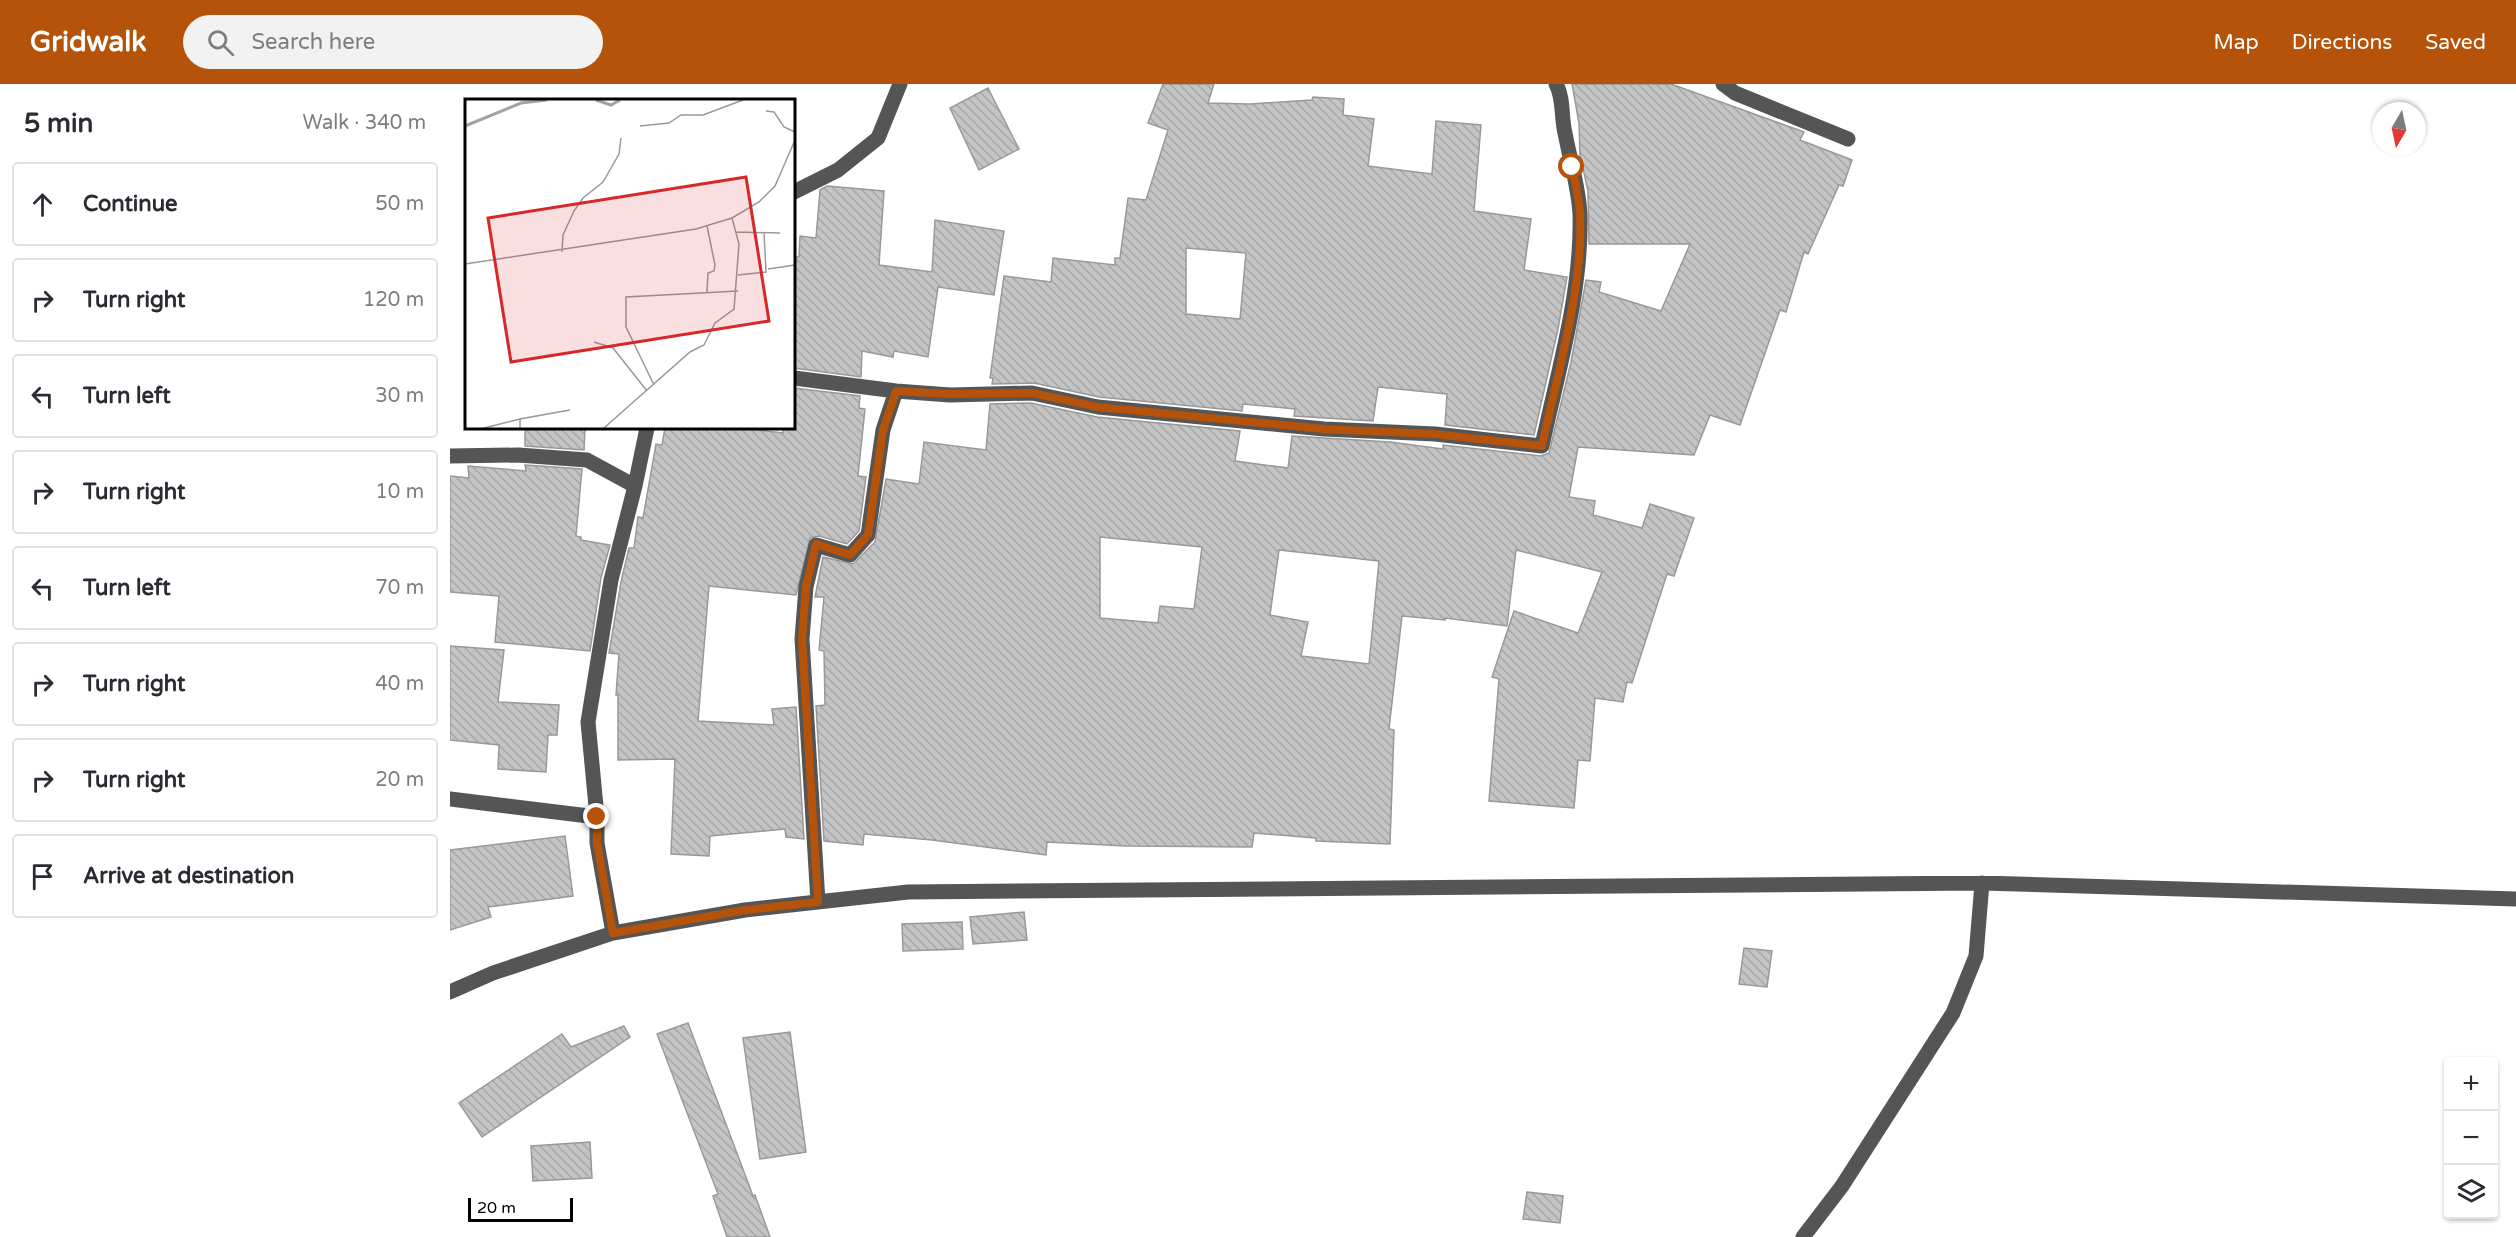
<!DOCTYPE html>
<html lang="en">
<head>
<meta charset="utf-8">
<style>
	:root { --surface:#fff; --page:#f2f2f3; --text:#2b2b33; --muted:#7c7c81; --line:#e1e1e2; --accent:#b45309 }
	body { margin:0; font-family:"Varela Round",sans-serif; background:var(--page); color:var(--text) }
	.controls { position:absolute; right:18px; bottom:18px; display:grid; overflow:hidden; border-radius:6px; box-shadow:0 2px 4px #0004 }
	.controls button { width:54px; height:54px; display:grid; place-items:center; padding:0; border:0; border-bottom:2px solid var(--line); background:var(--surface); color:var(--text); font:30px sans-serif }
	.compass { position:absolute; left:1922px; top:18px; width:54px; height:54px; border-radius:50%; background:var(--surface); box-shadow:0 2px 4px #0004; rotate:189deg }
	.scale { position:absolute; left:18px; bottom:15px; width:105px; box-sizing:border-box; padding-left:6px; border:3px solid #000; border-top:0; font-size:16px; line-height:21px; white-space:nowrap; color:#000; -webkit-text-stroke:4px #fff; paint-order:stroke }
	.stop { position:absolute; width:18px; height:18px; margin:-14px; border:4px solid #b45309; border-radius:50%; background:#fff }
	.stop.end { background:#b45309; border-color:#fff; box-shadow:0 2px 6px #0008 }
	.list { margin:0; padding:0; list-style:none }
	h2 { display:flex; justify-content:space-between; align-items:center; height:78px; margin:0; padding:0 24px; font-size:26px }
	h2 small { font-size:20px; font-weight:400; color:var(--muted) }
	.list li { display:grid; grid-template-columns:39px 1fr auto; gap:18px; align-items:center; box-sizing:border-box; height:84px; margin:0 12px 12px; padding:0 12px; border:2px solid var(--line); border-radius:6px }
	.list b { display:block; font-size:22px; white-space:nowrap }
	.list em { font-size:20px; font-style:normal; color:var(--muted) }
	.icon { flex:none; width:33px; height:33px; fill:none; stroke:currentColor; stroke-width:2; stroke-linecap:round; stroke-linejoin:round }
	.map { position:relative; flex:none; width:2066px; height:1153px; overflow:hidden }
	header { display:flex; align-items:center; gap:36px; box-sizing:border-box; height:84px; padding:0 30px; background:var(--accent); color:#fff }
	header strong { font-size:28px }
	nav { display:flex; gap:33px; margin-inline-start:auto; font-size:21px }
	.search { width:420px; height:54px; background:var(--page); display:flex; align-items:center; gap:15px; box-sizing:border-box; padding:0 21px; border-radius:33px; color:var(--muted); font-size:22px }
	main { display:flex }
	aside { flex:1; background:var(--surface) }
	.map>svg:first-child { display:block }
	.building { fill:url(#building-back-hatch); stroke:#999; stroke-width:1.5; fill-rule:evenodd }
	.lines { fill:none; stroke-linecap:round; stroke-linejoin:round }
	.minor { stroke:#555; stroke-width:15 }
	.route { stroke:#b45309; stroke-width:8 }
	.inset-river { fill:none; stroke:#a3a3a3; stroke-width:3 }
	.inset-road { fill:none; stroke:#999; stroke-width:1.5 }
	.view { fill:#d62828; fill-opacity:0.15; stroke:#d62828; stroke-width:3 }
	.inset-edge { fill:none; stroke:#000; stroke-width:3 }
</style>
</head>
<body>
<header>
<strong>Gridwalk</strong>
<div class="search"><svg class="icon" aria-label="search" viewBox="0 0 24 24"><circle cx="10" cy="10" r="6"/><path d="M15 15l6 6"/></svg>Search here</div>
<nav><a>Map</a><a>Directions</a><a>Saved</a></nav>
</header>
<main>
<aside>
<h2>5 min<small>Walk · 340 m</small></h2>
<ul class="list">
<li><svg class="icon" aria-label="ahead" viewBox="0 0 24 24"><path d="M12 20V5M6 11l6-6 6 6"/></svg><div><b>Continue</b></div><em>50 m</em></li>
<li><svg class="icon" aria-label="right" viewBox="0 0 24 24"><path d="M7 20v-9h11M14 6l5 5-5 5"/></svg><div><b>Turn right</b></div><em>120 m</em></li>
<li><svg class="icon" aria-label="left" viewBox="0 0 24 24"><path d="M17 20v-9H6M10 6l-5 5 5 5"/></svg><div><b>Turn left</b></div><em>30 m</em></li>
<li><svg class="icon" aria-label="right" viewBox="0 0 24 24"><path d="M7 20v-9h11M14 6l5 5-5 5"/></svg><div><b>Turn right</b></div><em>10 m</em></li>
<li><svg class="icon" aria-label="left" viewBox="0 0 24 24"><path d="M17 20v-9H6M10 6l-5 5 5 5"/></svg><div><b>Turn left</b></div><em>70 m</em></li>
<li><svg class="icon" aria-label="right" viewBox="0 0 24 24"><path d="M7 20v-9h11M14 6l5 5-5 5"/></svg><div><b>Turn right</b></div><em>40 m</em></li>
<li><svg class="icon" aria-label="right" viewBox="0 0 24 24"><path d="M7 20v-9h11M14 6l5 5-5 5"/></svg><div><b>Turn right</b></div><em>20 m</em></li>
<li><svg class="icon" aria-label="arrive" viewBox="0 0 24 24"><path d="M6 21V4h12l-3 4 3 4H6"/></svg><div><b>Arrive at destination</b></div></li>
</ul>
</aside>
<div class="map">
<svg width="2066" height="1153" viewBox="0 0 2066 1153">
	<defs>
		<pattern id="building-back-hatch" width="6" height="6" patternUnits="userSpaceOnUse" patternTransform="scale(1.5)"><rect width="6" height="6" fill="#c4c4c4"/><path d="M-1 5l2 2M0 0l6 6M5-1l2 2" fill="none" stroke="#a7a7a7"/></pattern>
	</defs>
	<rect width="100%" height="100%" fill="#fff"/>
	<path class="building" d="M713,0h51l-6,19 42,1 62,-4 1,-3 31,2 -1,16 31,4 -6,47 64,8 4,-53 45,4 -7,86 57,8 -7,51 43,7 -9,52 -24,106 -89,-10 2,-31 -69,-7 -5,34 -79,-5 1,-7 -52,-5 -1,7 -143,-14 -65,-14 -42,1 1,-6h-3l14,-102 47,6 2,-24 62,7v-7h5l8,-60 18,2 22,-70 -20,-7zM736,164l60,5 -6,66 -54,-5z
		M1122,0h99l133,48 -4,8 52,20 -9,26 -4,-1 -31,69 -4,-2 -18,60 -6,-2 -40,115 -30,-10 -16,40 -116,-8 -9,50 26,4 -2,14 49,13 8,-24 44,14 -20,58 -7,-2 -35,109 -5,-1 -4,20 -28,-4 -5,63 -12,-1 -4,48 -85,-7 10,-122 -7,-2 22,-66 64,22 24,-61 -86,-22 -9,76 -62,-8v2l-43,-4 -13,113 5,1 -4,114 -74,-3v-3l-62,-5 -2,14 -126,-1 -79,-4 -1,13 -114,-15 -68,-6 -1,11 -39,-4 -8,-135 9,-1 -1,-54 -5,-1 5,-53h-9l8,-40 30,7 22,-22 11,-63 33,5 5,-42 62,8 4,-46 41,-1 66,14 143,14 -5,30 53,7 4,-32 98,6 53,7v-4l98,11 8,-3 22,-91 15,-82 15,2 -2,10 62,19 29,-67h-101l-1,-53 -8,-36 -1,-32zM650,453l102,10 -8,62 -34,-3 -2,17 -58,-5zM829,466l100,11 -10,103 -68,-8 7,-34 -38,-7z
		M538,4l31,61 -40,21 -29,-62z
		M377,102l57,5 -5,74 53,7 3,-52 69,11 -10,64 -56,-8 -10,70 -34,-6 -1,6 -31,-6 -1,26 -67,-9v-111h5l1,-21 16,2 4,-48z
		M344,304l66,8 -1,12 6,1 -7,67 8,1 -7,54 -12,13 -28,-8 -9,2 -14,57 -87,-9 -11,135 76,4 -2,-16 24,-2 8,132 -18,-2 -1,-8 -75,7 -1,20 -38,-2 4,-95 -57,1v-65h-2l3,-41 -10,-1 12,-71 8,-34h5l4,-31 5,1 13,-74 6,1 3,-17h76l42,5v-5h11z
		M75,344h60l-1,22 -59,-4z
		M75,381l57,4 -6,67 5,1v3l29,5 -9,33 -11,73 -95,-9 4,-46 -49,-4v-116l19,2 -1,-12 58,5z
		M0,562l54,4 -6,52 61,3 -2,30h-9l-2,37 -48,-3 1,-24 -49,-5z
		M115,752l8,60 -85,11 3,10 -41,13v-80z
		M574,828l3,28 -54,4 -3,-27z
		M512,838l1,27 -60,2 -1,-27z
		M1294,864l28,3 -5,36 -28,-3z
		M238,939l65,173 2,-1 15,42h-43l-14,-41 5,-2 -61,-160z
		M174,942l6,11 -148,100 -23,-34 103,-69 9,13z
		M340,948l16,120 -46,7 -17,-121z
		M140,1058l2,36 -59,3 -2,-35z
		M1077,1108l36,4 -3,27 -37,-4z"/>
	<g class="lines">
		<path class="minor" d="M1273,0l12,9 113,46
			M344,108l44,-22 40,-32 22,-54
			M344,294l102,13 54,4 82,-2 66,14 226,22 111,5 107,12c16,-75 40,-154 38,-231 -1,-27 -10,-55 -15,-82 -4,-15 -1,-35 -9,-49
			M0,372l68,-1 69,5 48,26
			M0,715l147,18
			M368,818l-16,-263 4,-52 10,-42 34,10 18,-20 15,-105 13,-39
			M163,849l-16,-90v-26l-9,-95 23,-142 24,-94 12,-58
			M0,908l43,-19 120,-40 132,-23 163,-18 1074,-9 534,16
			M1353,1153l39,-51 111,-173 23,-57 6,-73"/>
	</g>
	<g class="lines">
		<path class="route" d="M147,733v26l16,90 132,-23 73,-8 -16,-263 4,-52 10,-43 34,11 18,-20 15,-105 13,-39 54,3 82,-1 66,14 226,22 111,5 107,12c15,-70 42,-162 38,-233 -1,-15 -5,-31 -8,-46"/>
	</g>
	<g transform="translate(15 15)">
		<rect width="330" height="330" fill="#fff"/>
		<path class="inset-river" d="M131,1l15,5 9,-5M0,27l56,-23 26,-3"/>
		<path class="inset-road" d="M301,12l8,1 10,15 11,5M175,27l29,-3 12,-8h22l40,-15M242,127l8,39 -1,6 -6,2 -1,19M271,133l44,1M97,153l1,-17 11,-24 9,-13 20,-16 16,-28 2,-16M0,165l231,-35 36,-11 27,-16 16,-16 20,-46M303,170l27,-4M273,176l28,-3 -2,-39M129,243l19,6 34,43M189,286l-28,-58v-30l112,-6M19,329l36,-9M55,329v-9l50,-9M139,329l86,-76 14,-7 11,-22 19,-14 5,-65 -7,-26"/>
		<path class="view" d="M281,78l23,144 -258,41 -23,-144z"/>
		<rect width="330" height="330" class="inset-edge"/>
	</g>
</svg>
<div class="controls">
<button>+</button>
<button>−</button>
<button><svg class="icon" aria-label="layers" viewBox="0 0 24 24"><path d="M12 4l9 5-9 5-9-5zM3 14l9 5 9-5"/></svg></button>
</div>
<svg class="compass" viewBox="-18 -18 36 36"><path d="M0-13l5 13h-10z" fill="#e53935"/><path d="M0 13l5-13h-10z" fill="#7c7c81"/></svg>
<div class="scale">20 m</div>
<div class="stop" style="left:1122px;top:83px"></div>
<div class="stop end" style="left:147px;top:733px"></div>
</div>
</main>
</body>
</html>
